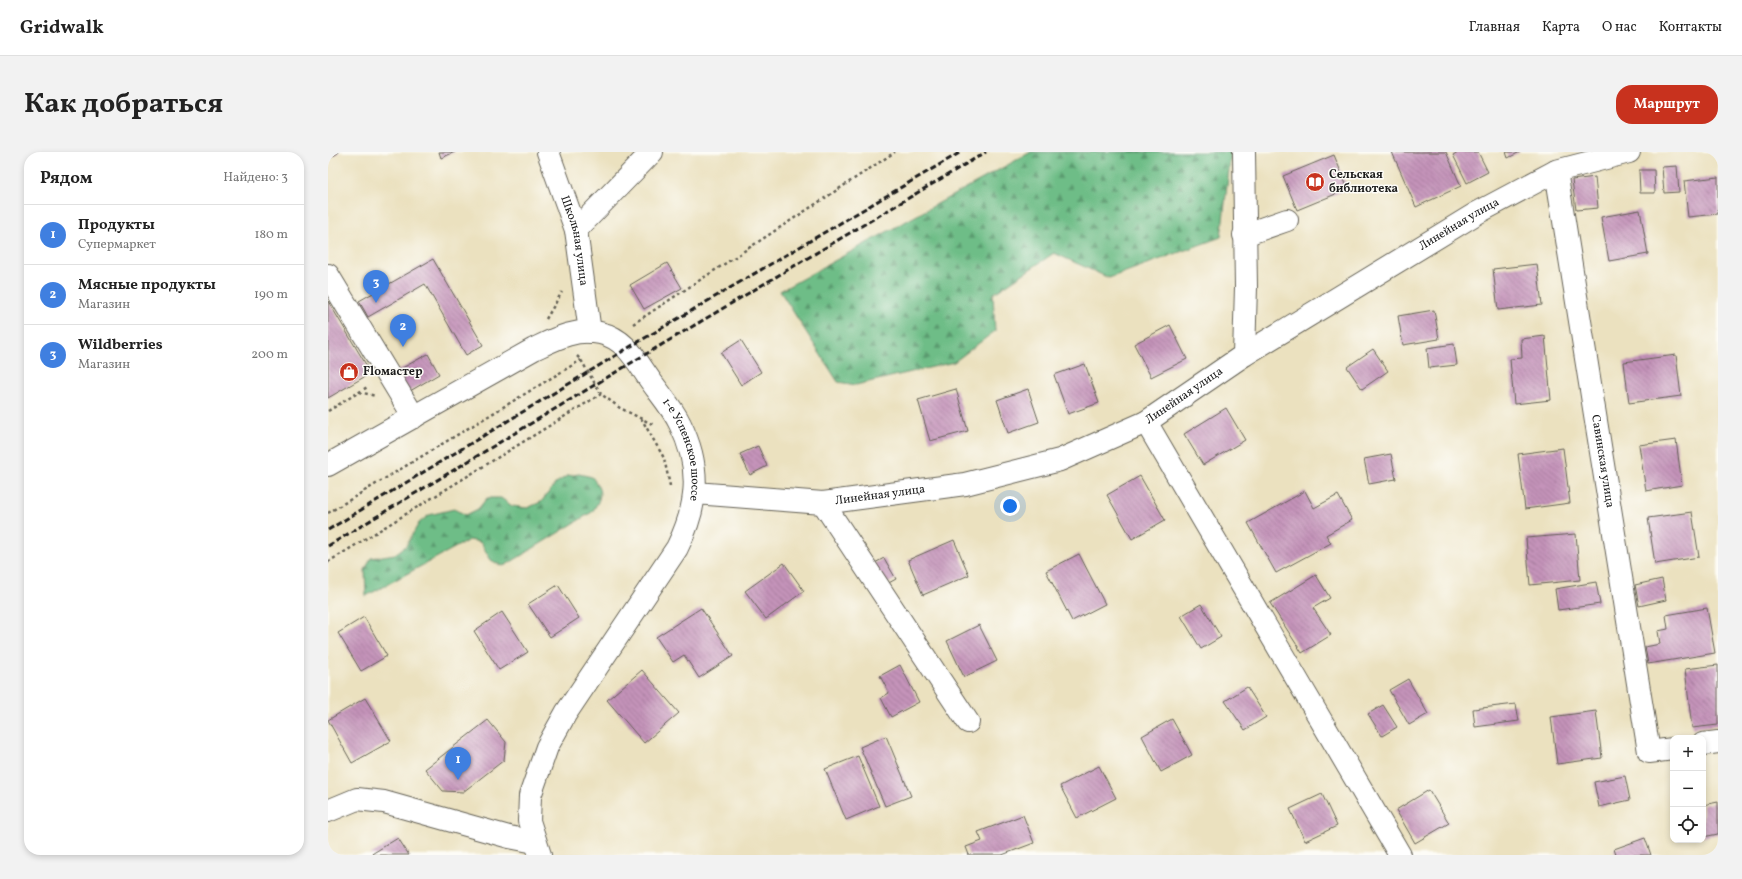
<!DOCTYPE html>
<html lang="ru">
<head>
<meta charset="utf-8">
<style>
	:root { --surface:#fff; --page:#f2f2f2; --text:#222; --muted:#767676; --line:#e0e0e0; --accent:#c8321e }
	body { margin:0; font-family:Vollkorn,serif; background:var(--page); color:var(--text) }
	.controls { position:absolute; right:12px; bottom:12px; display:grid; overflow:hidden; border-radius:8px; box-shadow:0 2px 6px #0003 }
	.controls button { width:36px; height:36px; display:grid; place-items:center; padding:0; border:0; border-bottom:1px solid var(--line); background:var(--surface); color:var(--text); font:20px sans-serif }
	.you { position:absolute; left:682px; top:354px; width:14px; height:14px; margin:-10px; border:3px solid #fff; border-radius:50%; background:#1a73e8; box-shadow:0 0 0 6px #1a73e833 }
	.badge { display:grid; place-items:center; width:26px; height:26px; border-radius:50%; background:var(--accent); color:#fff; font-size:13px; font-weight:700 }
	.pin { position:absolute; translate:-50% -33px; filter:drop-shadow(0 1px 2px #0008) }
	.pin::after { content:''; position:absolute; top:21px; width:14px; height:12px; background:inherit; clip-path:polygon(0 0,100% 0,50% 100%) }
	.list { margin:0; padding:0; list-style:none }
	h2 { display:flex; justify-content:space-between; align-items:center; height:52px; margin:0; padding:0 16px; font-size:17px }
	h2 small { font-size:13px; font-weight:400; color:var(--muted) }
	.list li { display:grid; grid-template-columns:26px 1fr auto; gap:12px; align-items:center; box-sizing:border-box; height:60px; padding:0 16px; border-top:1px solid var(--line) }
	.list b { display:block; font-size:15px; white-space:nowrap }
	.list p { margin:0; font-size:13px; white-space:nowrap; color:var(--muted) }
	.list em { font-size:13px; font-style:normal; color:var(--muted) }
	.icon { flex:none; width:22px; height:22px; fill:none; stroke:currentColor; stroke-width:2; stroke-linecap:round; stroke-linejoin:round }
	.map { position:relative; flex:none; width:1390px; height:703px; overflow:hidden; border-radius:16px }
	header { display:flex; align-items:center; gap:24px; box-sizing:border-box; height:56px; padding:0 20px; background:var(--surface); border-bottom:1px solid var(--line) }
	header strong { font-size:19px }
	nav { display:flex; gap:22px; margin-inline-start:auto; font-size:14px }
	.intro { display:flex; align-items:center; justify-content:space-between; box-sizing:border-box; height:96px; padding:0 24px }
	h1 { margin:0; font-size:28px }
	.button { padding:10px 18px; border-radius:16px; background:var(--accent); color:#fff; font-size:14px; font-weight:700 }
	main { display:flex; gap:24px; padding:0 24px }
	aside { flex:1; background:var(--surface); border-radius:16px; box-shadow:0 2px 6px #0003 }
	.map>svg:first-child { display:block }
	.forest { fill:url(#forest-firs); stroke:#456c52 }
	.building { fill:url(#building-back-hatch) }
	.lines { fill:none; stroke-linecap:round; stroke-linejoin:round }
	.minor-casing { stroke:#646155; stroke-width:24 }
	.major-casing { stroke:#646155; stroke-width:24 }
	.path { stroke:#646155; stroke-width:2.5; stroke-dasharray:3 3; stroke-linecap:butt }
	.minor { stroke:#fff; stroke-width:22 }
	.major { stroke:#fff; stroke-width:22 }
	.rail { stroke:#1c1c1c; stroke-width:3; stroke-dasharray:6 3; stroke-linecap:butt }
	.labels { text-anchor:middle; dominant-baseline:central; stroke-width:3; stroke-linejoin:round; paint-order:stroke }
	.poi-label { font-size:12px; font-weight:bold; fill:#1c1c1c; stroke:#fdfcf7; text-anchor:start }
	.street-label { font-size:12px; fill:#1c1c1c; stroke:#fdfcf7 }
</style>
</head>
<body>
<header>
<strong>Gridwalk</strong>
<nav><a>Главная</a><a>Карта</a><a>О нас</a><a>Контакты</a></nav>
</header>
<div class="intro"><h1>Как добраться</h1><a class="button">Маршрут</a></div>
<main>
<aside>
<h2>Рядом<small>Найдено: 3</small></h2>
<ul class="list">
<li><span class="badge" style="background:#3f7fe0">1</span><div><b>Продукты</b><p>Супермаркет</p></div><em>180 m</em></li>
<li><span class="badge" style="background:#3f7fe0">2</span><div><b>Мясные продукты</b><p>Магазин</p></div><em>190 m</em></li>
<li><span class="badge" style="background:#3f7fe0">3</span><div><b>Wildberries</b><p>Магазин</p></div><em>200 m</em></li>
</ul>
</aside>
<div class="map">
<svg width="1390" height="703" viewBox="0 0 1390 703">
	<defs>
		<pattern id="forest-firs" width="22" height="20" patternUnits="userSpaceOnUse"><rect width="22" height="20" fill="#6ebd87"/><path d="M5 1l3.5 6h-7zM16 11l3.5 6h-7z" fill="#5a996e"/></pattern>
		<pattern id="building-back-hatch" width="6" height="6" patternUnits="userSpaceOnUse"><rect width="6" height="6" fill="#c493b9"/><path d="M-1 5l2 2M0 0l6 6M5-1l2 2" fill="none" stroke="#9e7796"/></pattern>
	</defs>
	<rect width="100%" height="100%" fill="#fdfcf7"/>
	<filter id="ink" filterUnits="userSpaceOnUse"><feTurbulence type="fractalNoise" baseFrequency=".025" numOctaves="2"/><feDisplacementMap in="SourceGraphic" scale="8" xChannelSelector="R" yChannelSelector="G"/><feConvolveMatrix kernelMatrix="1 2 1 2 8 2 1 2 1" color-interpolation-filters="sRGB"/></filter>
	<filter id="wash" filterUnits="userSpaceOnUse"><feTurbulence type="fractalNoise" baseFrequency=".012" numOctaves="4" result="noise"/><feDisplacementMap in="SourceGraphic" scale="16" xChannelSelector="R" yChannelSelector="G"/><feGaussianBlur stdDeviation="0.9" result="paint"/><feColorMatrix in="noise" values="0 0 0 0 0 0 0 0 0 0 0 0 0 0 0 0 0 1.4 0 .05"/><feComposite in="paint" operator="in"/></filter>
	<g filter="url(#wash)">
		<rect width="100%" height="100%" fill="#ebe1bf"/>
		<path class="forest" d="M703,0h200l-10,85 -112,41 -55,-25 -61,41 2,37 -41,31 -98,23 -18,-3 -58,-91z
			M251,322l13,3c11,15 10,20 0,35l-86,53 -4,1 -11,-6 -11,-18 -11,-2 -103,56 -1,-26 6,-12 24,-4 11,-8 13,-23 10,-8 25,-6 12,6 12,-6 9,-11h14l11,8 15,2 14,-6 15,-19 11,-7z"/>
		<g id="blocks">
			<path class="building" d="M0,0h11l-11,8z
				M111,0h16l-14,6z
				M1064,0h54l15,34 -45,21z
				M1130,0h20l10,20 -21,11 -14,-28z
				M1178,0h14l-12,6z
				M1006,3l14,34 -51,21 -14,-34z
				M1349,14l2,26 -15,1 -2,-26z
				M1311,18h15l1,23h-15z
				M1267,25l3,31 -22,2 -4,-30z
				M1390,25v37l-30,3 -4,-36z
				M1312,58l8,44 -39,7 -8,-44z
				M105,107l50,86 -17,10 -41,-71 -57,33 -9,-16z
				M339,111l15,25 -38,21 -14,-24z
				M1209,112l5,41 -44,5 -5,-41z
				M0,149l43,72 -43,25z
				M1106,158l5,29 -36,6 -5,-29z
				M842,173l17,34 -36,18 -17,-33z
				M1217,184l6,64 -37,4 -4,-45 12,-1 -1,-19z
				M413,188l20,32 -20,13 -20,-32z
				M1126,192l3,21 -28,3 -2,-20z
				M1045,197l15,22 -26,18 -15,-22z
				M100,202l11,20 -34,20 -12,-21z
				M1348,203l5,41 -52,7 -5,-41z
				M757,212l14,39 -31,11 -14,-39z
				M628,237l12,42 -38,10 -12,-41z
				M700,237l11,33 -31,11 -11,-33z
				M898,256l19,32 -42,25 -19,-31z
				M1348,288l6,45 -36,6 -7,-46z
				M430,294l9,20 -17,9 -10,-21z
				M1235,296l7,55 -45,6 -7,-55z
				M1063,302l5,25 -27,5 -5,-25z
				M812,324l25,44 -33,19 -25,-44z
				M977,339l9,17 24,-13 14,25 -26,15 5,8 -55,30 -28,-50z
				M1364,360l7,45 -44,7 -7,-46z
				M1248,382l4,46 -50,5 -4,-47z
				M626,388l15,35 -46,20 -15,-35z
				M751,402l26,50 -33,17 -26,-50z
				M556,406l12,21 -11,6 -12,-21z
				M456,411l20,28 -38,28 -21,-28z
				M988,423l14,23 -17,10 18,27 -29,18 -32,-50z
				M1334,427l4,21 -27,6 -4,-21z
				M1268,430l4,22 -42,6 -3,-21z
				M230,433l21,33 -29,19 -22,-33z
				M873,452l20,33 -20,12 -20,-33z
				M373,456l32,48 -34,22 -15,-23 -11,7 -17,-25z
				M1379,456l8,45 -67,11 -3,-17 15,-3 -2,-13 10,-2 -2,-14z
				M174,460l26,40 -29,18 -25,-39z
				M36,465l23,39 -26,15 -23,-38z
				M651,473l18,36 -33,16 -17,-36z
				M572,513l19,37 -28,15 -10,-19 8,-5 -9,-17z
				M1390,513v60l-26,3 -7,-59z
				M314,518l37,43 -35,30 -37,-43z
				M1080,527l20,35 -19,11 -20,-35z
				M919,535l19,30 -21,13 -20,-29z
				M37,546l26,43 -39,22 -24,-43z
				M1188,552l3,17 -44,6 -2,-18z
				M1055,553l14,22 -15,9 -14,-22z
				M1268,559l6,47 -45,6 -6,-47z
				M844,567l20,36 -31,17 -19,-36z
				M160,568l18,22 -2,18 -41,32 -20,-1 -18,-22z
				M558,584l25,60 -26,10 -25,-59z
				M530,604l21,50 -33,14 -21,-51z
				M771,614l17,32 -39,20 -17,-32z
				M1297,624l5,24 -31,7 -5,-25z
				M1101,638l20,33 -34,20 -19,-33z
				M994,642l15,32 -32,15 -15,-32z
				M1390,650v32l-15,3v-32z
				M695,663l11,28 -32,12h-33l-3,-8 16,-6 -4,-9z
				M70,686l11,17h-39z
				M1317,686l6,17h-35l-2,-6z"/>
		</g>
	</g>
	<g filter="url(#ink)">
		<use href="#blocks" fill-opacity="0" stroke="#646155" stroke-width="1"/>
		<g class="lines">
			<g class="minor-casing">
				<g id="minor">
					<path id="s1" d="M220,0l28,78 14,102"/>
					<path d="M916,0l2,135 -2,68"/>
					<path id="s2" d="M1228,19l93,581 24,-3"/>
					<path d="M248,78l76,-78"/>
					<path d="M916,83l43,-15"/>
					<path d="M0,123l86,142"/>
					<path d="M818,270l254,433"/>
					<path id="s3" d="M367,341l128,10 142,-19 95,-24 86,-38 98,-67 233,-142 79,-42 73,-19"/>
					<path d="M495,351l145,219"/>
					<path d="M1375,592l15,-2"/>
					<path d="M0,659l29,-12 27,3 125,35 26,5"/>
				</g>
			</g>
			<g class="major-casing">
				<g id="major">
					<path id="s4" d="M0,313l206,-116c21,-10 41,-21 66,-16 24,5 35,25 48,44 10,15 24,30 32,47 22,44 18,82 -3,124l-111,165 -19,34 -17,49 -1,25 11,34"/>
				</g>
			</g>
			<path class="path" d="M218,167l16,-27
				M305,172l262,-172
				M249,204l4,4 20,34 19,14 34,17
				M31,240l17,4
				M0,259l41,-25
				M313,266l23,40 6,28
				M0,361l253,-153
				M0,410l273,-168"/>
			<use href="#minor" class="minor"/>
			<use href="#major" class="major"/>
			<path class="rail" d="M0,378l300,-182 333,-196
				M0,394l308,-186 350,-208"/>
		</g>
	</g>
	<defs>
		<g id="library-disc" transform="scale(1)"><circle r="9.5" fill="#c8321e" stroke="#fdfcf7"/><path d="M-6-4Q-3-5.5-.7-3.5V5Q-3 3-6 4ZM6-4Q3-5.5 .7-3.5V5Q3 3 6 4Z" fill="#fff"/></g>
		<g id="shop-disc" transform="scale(1)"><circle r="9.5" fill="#c8321e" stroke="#fdfcf7"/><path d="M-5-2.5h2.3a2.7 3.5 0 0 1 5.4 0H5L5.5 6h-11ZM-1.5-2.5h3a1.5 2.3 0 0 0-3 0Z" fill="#fff"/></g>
	</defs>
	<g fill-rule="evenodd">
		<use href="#library-disc" x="987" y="30"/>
		<use href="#shop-disc" x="21" y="220"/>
	</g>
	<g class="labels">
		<g class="poi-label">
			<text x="1001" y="23">Сельская<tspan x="1001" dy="14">библиотека</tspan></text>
			<text x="35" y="220">Floмастер</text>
		</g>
		<g class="street-label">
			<text stroke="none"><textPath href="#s3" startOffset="834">Линейная улица</textPath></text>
			<text stroke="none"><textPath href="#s1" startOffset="93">Школьная улица</textPath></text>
			<text stroke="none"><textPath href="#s3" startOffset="510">Линейная улица</textPath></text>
			<text stroke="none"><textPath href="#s4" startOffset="455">1-е Успенское шоссе</textPath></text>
			<text stroke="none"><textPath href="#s2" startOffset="294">Савинская улица</textPath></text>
			<text stroke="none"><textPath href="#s3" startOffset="186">Линейная улица</textPath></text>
		</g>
	</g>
</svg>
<div class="controls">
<button>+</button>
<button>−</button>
<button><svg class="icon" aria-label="locate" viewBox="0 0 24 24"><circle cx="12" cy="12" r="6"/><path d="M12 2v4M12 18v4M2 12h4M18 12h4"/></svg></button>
</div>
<div class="you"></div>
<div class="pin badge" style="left:130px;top:628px;background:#3f7fe0">1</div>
<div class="pin badge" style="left:75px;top:195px;background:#3f7fe0">2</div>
<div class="pin badge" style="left:48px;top:151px;background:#3f7fe0">3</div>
</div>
</main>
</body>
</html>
